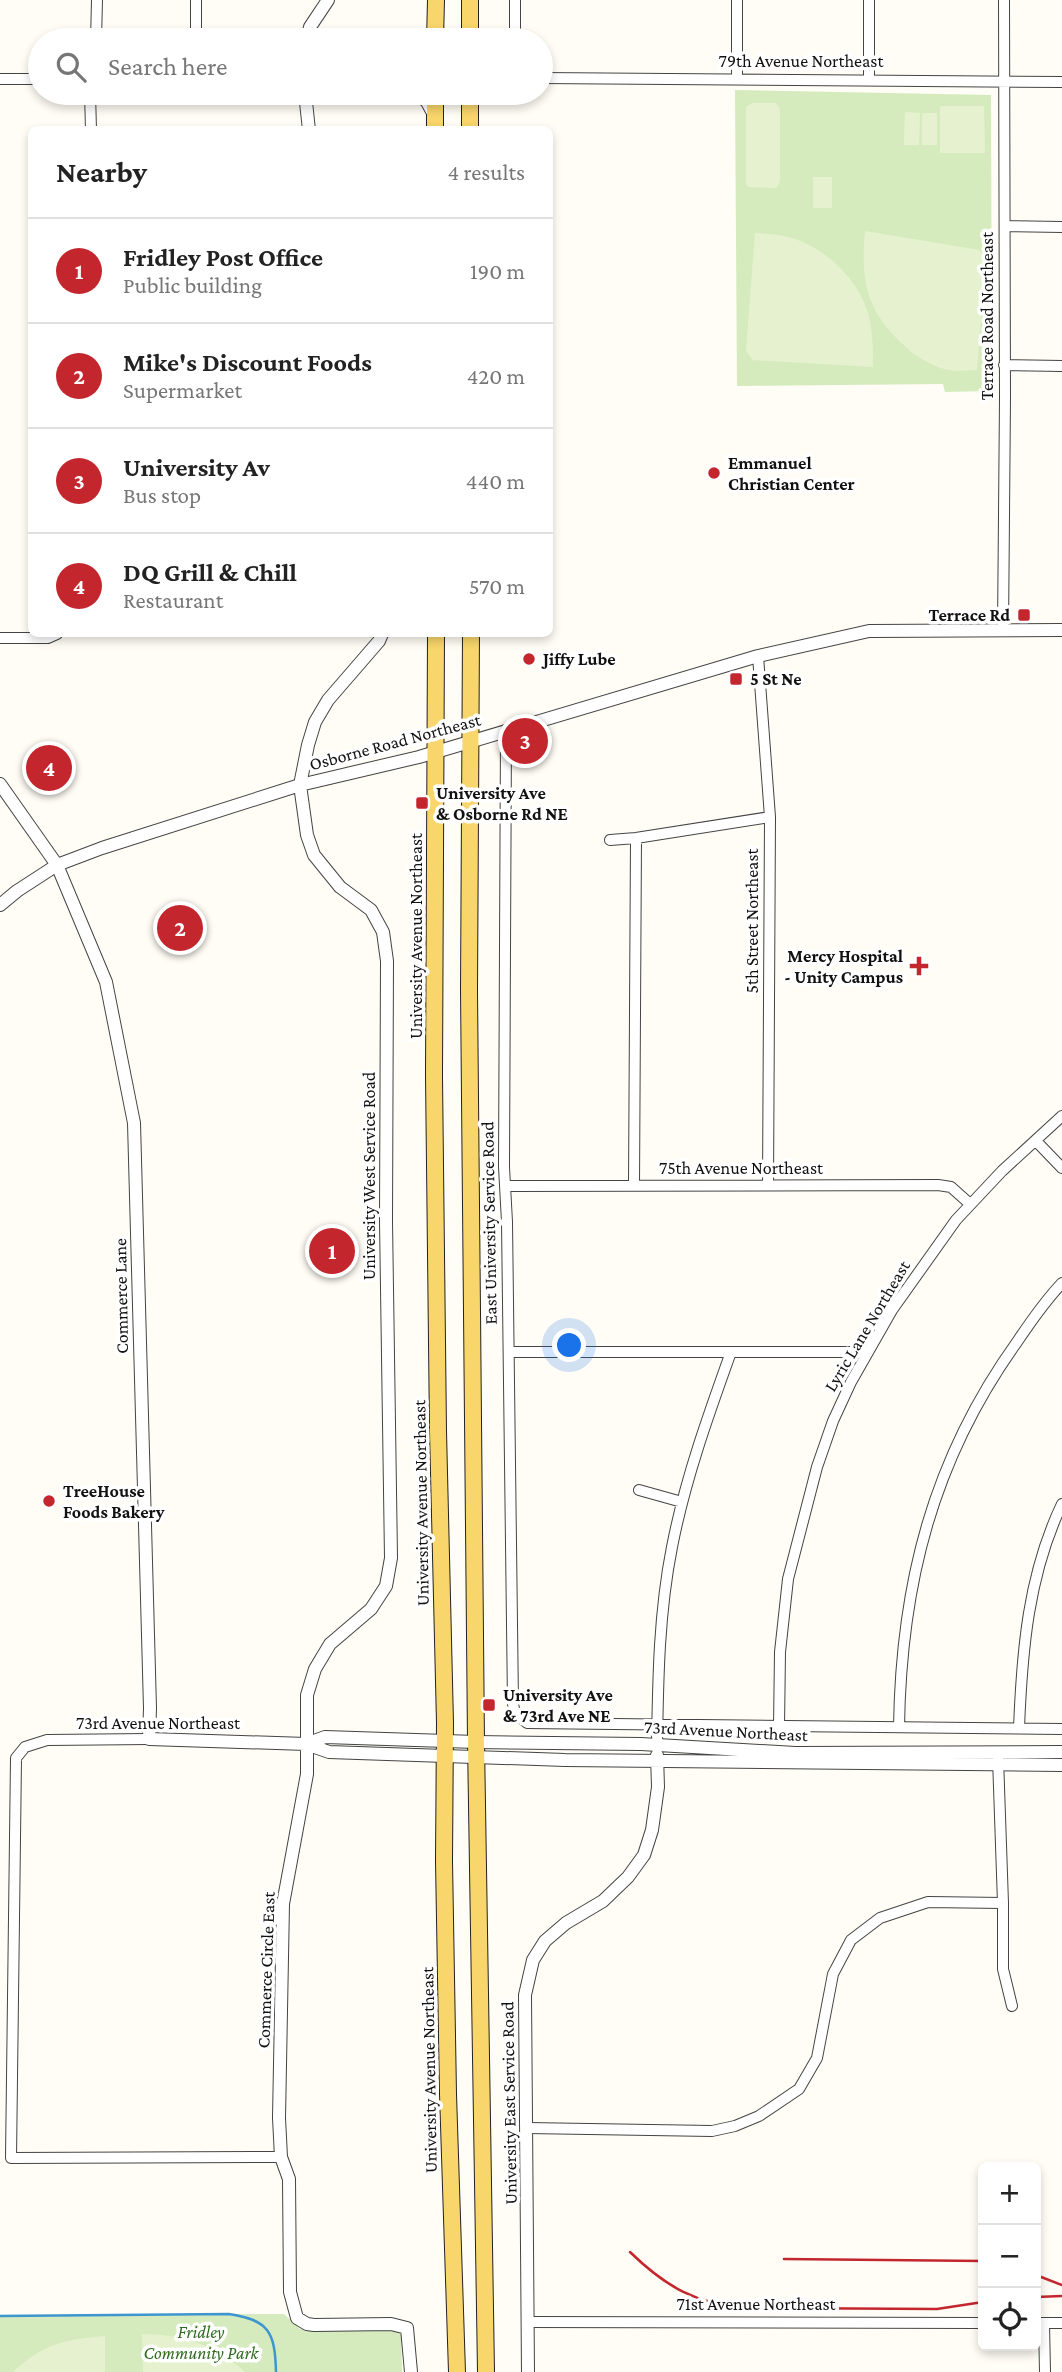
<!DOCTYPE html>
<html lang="en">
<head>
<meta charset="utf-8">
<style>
	:root { --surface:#fff; --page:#f2f2f2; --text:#222; --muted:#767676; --line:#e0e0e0; --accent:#c4262e }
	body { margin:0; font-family:"Crimson Pro",serif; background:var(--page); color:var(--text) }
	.controls { position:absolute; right:21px; bottom:21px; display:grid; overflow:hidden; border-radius:10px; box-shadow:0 4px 10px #0003 }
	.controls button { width:63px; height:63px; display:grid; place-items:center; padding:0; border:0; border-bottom:2px solid var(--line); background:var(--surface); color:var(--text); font:35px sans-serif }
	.you { position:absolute; left:570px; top:1346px; width:24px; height:24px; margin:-18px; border:5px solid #fff; border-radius:50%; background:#1a73e8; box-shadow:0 0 0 10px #1a73e833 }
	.badge { display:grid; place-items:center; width:46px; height:46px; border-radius:50%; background:var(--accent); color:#fff; font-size:23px; font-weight:700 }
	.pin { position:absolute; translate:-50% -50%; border:4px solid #fff; box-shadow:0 2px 7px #0006 }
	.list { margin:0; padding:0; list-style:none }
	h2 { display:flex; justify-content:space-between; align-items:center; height:91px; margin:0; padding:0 28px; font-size:30px }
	h2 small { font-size:23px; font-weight:400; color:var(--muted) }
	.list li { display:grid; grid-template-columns:46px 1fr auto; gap:21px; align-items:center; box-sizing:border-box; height:105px; padding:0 28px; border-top:2px solid var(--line) }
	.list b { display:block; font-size:26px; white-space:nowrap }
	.list p { margin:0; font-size:23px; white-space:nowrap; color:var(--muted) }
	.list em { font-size:23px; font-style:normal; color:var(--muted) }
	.icon { flex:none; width:38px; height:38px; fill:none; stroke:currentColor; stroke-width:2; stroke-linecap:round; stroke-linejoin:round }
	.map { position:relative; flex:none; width:1062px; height:2372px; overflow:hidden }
	.search { position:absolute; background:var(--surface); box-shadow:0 4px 10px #0003; left:28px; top:28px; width:525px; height:77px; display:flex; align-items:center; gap:18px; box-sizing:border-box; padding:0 24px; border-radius:38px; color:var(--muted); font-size:26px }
	.panel { position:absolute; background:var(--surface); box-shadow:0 4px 10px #0003; left:28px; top:126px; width:525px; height:511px; border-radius:10px }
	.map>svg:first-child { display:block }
	.green { fill:#d5ebbd }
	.pitch { fill:#e6f2cf }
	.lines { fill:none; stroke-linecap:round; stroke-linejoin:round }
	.stream { stroke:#3f96cf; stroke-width:2.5 }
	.minor-casing { stroke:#444; stroke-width:12 }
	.tertiary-casing { stroke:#444; stroke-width:14 }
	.primary-casing { stroke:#222; stroke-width:18 }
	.minor { stroke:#fff; stroke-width:10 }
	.tertiary { stroke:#fff; stroke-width:12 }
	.primary { stroke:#f9d66b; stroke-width:16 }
	.rail { stroke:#c4262e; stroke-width:2.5 }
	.poi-dot { fill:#c4262e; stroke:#fff; stroke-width:2.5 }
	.labels { text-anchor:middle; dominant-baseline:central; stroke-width:7; stroke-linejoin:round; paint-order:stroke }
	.street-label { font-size:18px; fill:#111; stroke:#fff }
	.poi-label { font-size:18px; font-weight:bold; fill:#111; stroke:#fff; text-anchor:start }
	.park-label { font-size:18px; font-style:italic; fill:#2f6b1f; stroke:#fff }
</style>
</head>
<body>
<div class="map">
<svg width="1062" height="2372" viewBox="0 0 1062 2372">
	<rect width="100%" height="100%" fill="#fffdf5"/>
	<path class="green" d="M735,90l256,5 1,296 -47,1 -2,-8 -206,2z
		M284,2314l16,15 101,1 1,42h-402v-57z"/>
	<path class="pitch" d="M752,103h24l4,6v73l-4,6 -28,-1 -2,-4v-76z
		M940,106h44l1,47h-45z
		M905,112l15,1 -1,32h-15z
		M922,113h15v32h-15z
		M813,177h19v31h-19z
		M865,231l114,19 7,8 -9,112c-9,0 -19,2 -27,0 -15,-2 -32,-12 -43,-22 -40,-35 -47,-65 -42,-117z
		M755,233c11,1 22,1 33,4 34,8 70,41 80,76 5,18 5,36 5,54l-120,-7 -7,-9z
		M142,2334c41,0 72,11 103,38h-102z
		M105,2336v36h-92c32,-29 50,-32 92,-36z"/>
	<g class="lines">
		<path class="stream" d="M0,2316l229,-2c40,6 46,18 47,58"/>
		<g class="minor-casing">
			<path id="minor" d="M737,0v78
				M869,0v79
				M96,40l1,-40
				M196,40v-40
				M515,40v-40
				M541,78l521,4
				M0,79h40
				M90,93l1,37
				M1005,226l57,1
				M1004,365l58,1
				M1003,631l2,-233 -1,-398
				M0,638h48l9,-4
				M758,656l12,161 -2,368
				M506,731l-2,436 3,55 6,482 2,9 12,10 535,6
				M610,840l26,-2 134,-21
				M1036,1141l26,27
				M506,1186l432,-1 13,2 19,17
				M634,1186l2,-348
				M509,1352h358
				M639,1490l43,12
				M779,1727l1,-75 8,-73 29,-112 16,-46 18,-39 41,-72 64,-90 46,-49 60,-55
				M899,1727c2,-143 34,-268 118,-385 14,-21 28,-41 45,-59
				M1019,1728c3,-77 9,-153 43,-224
				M149,1739l-102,1 -22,7 -9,11 -5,400 270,-1
				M657,1745c1,-67 2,-133 15,-198 13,-67 36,-131 59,-195
				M998,1758l5,145v66l9,37
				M527,2128l185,3 23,-5 24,-10 40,-27 18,-31 16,-84 18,-34 29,-22 48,-16 75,1
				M528,2322l455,1
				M1036,2323h26
				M1044,2323l1,49"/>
		</g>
		<g class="tertiary-casing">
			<path id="tertiary" d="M307,40l3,-13 18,-27
				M305,93l4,37
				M418,93l9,9 7,13
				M382,634l-3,7 -51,59 -13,22 -7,23 -8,40 7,50 7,20 26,32 31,23 12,22 4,29 -1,260 5,337 -5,28 -15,23 -41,35 -15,25 -8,26v79l-24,130 -4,214 2,39 8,22 1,113 7,26 10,6 7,1 77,-1 16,4 4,44
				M0,784l57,81 49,117 28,141 16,585 -1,31 157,5 23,8 236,8 497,5
				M0,905l17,-14 40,-26 45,-17 198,-63 119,-28 339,-101 111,-25 193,-1
				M306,1744l19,-7 151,5 165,2 154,9 267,-1
				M528,2372l-3,-377 8,-35 12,-19 21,-18 37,-22 25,-24 16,-22 8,-25 6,-43 -1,-32"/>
		</g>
		<g class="primary-casing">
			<path id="primary" d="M470,0v40
				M435,40l1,-40
				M435,130v-37
				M470,130v-37
				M436,634l-2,442 4,355 7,292 -1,138 4,233 9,278
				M471,634l-2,356 7,752 10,630"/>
		</g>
		<use href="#minor" class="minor"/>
		<use href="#tertiary" class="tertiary"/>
		<use href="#primary" class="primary"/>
		<path class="rail" d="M630,2252c36,35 66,52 116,56l191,1 46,-7
			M784,2259l199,2
			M1036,2275l26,10
			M1036,2297l26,-1"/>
	</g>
	<g class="poi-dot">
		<circle cx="714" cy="473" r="7"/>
		<rect x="1017" y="608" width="14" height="14" rx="3.5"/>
		<circle cx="529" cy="659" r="7"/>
		<rect x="729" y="672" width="14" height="14" rx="3.5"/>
		<rect x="415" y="796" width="14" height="14" rx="3.5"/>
		<path d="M915.5 955.5h7v7h7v7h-7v7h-7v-7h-7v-7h7z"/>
		<circle cx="49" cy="1501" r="7"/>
		<rect x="482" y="1698" width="14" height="14" rx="3.5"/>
	</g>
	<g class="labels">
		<g class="street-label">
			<text x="801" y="61">79th Avenue Northeast</text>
			<text transform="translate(987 316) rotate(-90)">Terrace Road Northeast</text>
			<text transform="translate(395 742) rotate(-15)">Osborne Road Northeast</text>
			<text transform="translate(752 921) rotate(-90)">5th Street Northeast</text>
			<text transform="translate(416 936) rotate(-90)">University Avenue Northeast</text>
			<text x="741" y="1168">75th Avenue Northeast</text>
			<text transform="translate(369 1176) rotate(-90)">University West Service Road</text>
			<text transform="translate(489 1223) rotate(-91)">East University Service Road</text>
			<text transform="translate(121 1296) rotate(-91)">Commerce Lane</text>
			<text transform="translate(867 1326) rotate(-59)">Lyric Lane Northeast</text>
			<text transform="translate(421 1503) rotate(-91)">University Avenue Northeast</text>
			<text x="158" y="1723">73rd Avenue Northeast</text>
			<text transform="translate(726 1731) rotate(3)">73rd Avenue Northeast</text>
			<text transform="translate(266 1970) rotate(-88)">Commerce Circle East</text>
			<text transform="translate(429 2070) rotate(-91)">University Avenue Northeast</text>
			<text transform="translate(509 2103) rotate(-91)">University East Service Road</text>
			<text x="756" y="2304">71st Avenue Northeast</text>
		</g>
		<g class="poi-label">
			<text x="728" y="463">Emmanuel<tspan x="728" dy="21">Christian Center</tspan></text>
			<text x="1010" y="615" text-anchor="end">Terrace Rd</text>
			<text x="543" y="659">Jiffy Lube</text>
			<text x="750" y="679">5 St Ne</text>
			<text x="436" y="793">University Ave<tspan x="436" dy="21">&amp; Osborne Rd NE</tspan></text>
			<text x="903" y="956" text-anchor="end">Mercy Hospital<tspan x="903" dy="21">- Unity Campus</tspan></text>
			<text x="63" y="1491">TreeHouse<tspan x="63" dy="21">Foods Bakery</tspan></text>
			<text x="503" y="1695">University Ave<tspan x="503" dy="21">&amp; 73rd Ave NE</tspan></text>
		</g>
		<g class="park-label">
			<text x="201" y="2332">Fridley<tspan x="201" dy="21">Community Park</tspan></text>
		</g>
	</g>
</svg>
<div class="controls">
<button>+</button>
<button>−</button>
<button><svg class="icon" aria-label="locate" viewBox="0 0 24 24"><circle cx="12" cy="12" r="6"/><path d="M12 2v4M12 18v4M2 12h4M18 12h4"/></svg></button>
</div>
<div class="you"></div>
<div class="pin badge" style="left:332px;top:1251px">1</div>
<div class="pin badge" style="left:180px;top:928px">2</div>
<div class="pin badge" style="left:525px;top:741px">3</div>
<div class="pin badge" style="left:49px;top:768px">4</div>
<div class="search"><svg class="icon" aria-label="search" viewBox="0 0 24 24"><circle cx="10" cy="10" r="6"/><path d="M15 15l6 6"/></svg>Search here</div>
<section class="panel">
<h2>Nearby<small>4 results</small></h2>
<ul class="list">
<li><span class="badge">1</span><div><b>Fridley Post Office</b><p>Public building</p></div><em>190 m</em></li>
<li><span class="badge">2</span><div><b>Mike's Discount Foods</b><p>Supermarket</p></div><em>420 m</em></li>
<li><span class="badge">3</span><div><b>University Av</b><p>Bus stop</p></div><em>440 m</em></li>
<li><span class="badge">4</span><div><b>DQ Grill &amp; Chill</b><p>Restaurant</p></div><em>570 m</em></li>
</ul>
</section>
</div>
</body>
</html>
